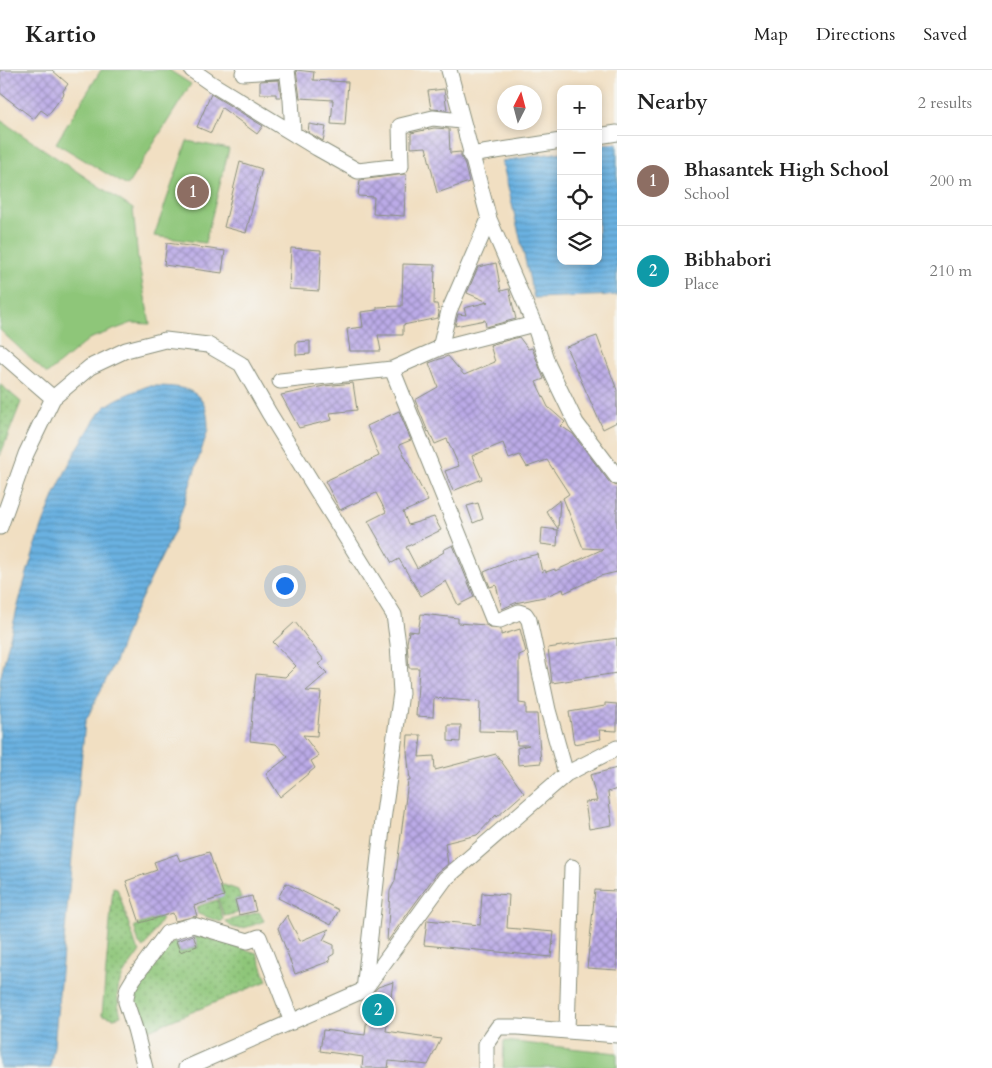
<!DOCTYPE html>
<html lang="en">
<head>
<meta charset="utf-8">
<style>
	:root { --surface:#fff; --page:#f2f2f2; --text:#222; --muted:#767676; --line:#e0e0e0; --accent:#b5179e }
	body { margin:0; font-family:Cardo,serif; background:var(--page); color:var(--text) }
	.controls { position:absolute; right:15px; top:15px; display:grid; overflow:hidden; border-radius:10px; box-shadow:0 2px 8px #0003 }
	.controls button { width:45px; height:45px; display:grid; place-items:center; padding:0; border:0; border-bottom:1px solid var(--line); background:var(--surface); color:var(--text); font:25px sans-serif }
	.compass { position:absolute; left:497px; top:15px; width:45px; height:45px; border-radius:50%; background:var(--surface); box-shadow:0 2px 8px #0003; rotate:6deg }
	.you { position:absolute; left:284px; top:515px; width:18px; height:18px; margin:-12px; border:4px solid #fff; border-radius:50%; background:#1a73e8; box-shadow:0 0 0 8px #1a73e833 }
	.badge { display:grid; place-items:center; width:32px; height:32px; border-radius:50%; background:var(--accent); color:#fff; font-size:16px; font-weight:700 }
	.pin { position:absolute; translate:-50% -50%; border:2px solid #fff; box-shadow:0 1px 5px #0006 }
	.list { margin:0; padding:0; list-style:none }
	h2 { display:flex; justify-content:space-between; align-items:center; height:65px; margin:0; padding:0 20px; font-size:21px }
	h2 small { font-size:16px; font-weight:400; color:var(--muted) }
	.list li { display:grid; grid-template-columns:32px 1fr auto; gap:15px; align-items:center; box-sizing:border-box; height:90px; padding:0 20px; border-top:1px solid var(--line) }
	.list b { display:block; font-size:19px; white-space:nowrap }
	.list p { margin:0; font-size:16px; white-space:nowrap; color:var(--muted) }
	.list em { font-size:16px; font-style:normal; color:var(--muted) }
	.icon { flex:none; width:28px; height:28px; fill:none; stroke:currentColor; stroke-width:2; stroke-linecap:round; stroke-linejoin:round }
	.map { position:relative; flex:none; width:617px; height:998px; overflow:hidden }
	header { display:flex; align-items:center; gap:30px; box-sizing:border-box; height:70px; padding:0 25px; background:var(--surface); border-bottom:1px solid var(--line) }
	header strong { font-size:24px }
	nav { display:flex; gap:28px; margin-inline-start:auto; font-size:18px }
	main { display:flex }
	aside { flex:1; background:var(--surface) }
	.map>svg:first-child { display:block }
	.grass { fill:url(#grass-dots); stroke:#568256 }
	.park { fill:#8ec679; stroke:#568256 }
	.water { fill:url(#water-rules); stroke:#44778a }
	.building { fill:url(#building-cross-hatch) }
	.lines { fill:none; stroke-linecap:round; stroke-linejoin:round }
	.minor-casing { stroke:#888e7b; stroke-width:17 }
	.minor { stroke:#fff; stroke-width:15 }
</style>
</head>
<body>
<header>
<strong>Kartio</strong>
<nav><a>Map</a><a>Directions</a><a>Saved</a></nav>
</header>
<main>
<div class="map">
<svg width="617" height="998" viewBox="0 0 617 998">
	<defs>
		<pattern id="grass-dots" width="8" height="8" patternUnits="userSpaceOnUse" patternTransform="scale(1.25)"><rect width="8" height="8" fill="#8ec679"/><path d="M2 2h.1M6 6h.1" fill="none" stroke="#73a264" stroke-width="1.8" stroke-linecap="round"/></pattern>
		<pattern id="water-rules" width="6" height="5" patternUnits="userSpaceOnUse" patternTransform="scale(1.25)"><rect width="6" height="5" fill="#6ab1e1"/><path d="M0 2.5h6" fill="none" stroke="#5791b7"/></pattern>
		<pattern id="building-cross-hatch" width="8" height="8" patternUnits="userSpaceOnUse" patternTransform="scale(1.25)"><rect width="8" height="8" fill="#bbaae7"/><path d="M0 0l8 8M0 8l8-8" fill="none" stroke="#978cbc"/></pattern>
	</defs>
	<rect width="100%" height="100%" fill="#f6f6f2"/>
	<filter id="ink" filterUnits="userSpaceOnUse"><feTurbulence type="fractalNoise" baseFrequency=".02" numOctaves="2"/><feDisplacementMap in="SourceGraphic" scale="10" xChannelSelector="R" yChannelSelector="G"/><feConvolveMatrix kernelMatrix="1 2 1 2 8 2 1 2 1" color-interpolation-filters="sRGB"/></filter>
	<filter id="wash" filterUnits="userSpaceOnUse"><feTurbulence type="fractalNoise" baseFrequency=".0096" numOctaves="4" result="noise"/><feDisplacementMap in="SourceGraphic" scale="20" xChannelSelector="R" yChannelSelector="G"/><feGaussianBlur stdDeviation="1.12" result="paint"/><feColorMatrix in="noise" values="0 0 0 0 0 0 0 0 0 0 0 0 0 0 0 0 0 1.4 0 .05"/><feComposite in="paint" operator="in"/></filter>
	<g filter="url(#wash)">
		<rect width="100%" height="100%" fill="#f1dfc2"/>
		<path class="grass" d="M0,314l21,18 -21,54z
			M221,814l17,6 3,8 -6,2 3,13 -14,3 -10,-29z
			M113,817l4,1 20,61 3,2c-18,26 -28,32 -19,65l-7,2 -12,-3z
			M217,830l6,19 -2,3 -23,-8 -2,-7z
			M259,842l5,9c-12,4 -30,14 -38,0z
			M159,845l3,4 -18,29 -5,-4 -5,-18 20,-6 -1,-3z
			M194,864l63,19 10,28 -121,50 -12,-32 4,-12 28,-40 10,-7 4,12 18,-6z"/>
		<path class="park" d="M101,0h68l22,14 -64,102 -71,-43z
			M0,50l133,89 5,51 12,64 -18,-1 -43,16 -42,35 -47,-44z
			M187,71l42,8 -24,94 -51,-7z
			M504,971l113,12v15h-114z"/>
		<path class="water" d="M617,73v152l-83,3 -32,-137 59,-9v109h37v-115z
			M148,316c36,0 61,1 60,44l-32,98 -44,89 -17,45 -30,60 -31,324 -4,22h-50v-388c19,-82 40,-172 85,-244 5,-8 10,-18 16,-25 9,-11 34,-20 47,-25z"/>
		<g id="blocks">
			<path class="building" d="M0,0h52l16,14 -5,7 1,3 -16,21 -7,-5 -7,9 -34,-26z
				M296,0l18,2 -1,8 35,2 -3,43 -14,-1 2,-24 -33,-2z
				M279,10l2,17h-5v-3h-16v-13z
				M444,19l3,21 -16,-1 -3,-18z
				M211,24l52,32 -6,8 -35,-26 -11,25 -14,-6z
				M309,54l17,3 -3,14 -15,-9z
				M434,58l15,1 1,24 11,-1v5l3,5 5,20 -32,11 -11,-46 -15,1v-15z
				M240,92l22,7 -16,64 -22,-6z
				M405,104h1l-2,42 -31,-2 1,-17 -16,-1 2,-16z
				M167,173l58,8 -3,22 -58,-8z
				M291,178l30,2 -2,41 -30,-2z
				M496,193l5,28 8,-2 7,30 -30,8 -1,-7 -30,6 3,-12 8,1 -2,-7 24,-6 -21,-9 11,-26z
				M403,194l32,1 -1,39h3l2,9 -1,5 -35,7v10h-25l3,16h-31l-3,-22 16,-2 -2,-15 16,-2v-3l25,-1z
				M597,266l20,54v32l-14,7 -37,-82z
				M519,267l9,12 4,-1 12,31 -8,3 12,25 17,15 -4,4 12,8 37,49 7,3v86l-17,4 -36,17 -1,-4 -19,8 -29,6 -13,6 -6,-24 -6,2 -6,-15 29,-12 25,-6 4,18 3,-2 1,2 9,-3v2l48,-22 -20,-1 -20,-50 6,-4 -22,-34 -20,7 -7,-12 -11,4 -6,-16 -31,13 10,23 -29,12 -8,-20 14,-5 -12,-27 -12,5 -6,-13 -1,1 -13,-32 23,-13 -9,-24 19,-7 16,19 31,-13 -5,-17z
				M310,271v13l-14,1v-13z
				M353,313l4,27 -27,3 2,7 -33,8 -18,-33 43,-9z
				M399,341l12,29 -12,5 29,56 -25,11 5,13 26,-8 7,13 -35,17 11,21 27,-16 -1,-2 10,-5 21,52 -16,8 -12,-24 -25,15 -22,-37 -7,4 -24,-42 18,-9 -10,-19 -36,17 -15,-29 54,-25 -12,-30z
				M560,430l-2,29 -12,-18z
				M478,433l5,16 -10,4 -6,-17z
				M542,458l16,2 -1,16 -16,-2z
				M421,544l37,4v5l28,2 5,3 10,1v6l19,-6 6,23 -7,3v48l7,1v10h11l4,49 -23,2 -1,-17 12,-3h-12l-1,-13 -37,-1 1,-29 -46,-4 -1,19 -17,-1 3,-48h-10l-2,-25 2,-12 9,1z
				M295,552l29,38 -6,4 9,9 -21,18 15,1 -4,44 -14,-1 16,21 -8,5 4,7 -35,29 -14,-23 22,-17 -12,-13 -26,-3 3,-40 3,-27 29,3 11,-11 -23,-24z
				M617,568v35l-65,10 -4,-35z
				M605,633l12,1v27l-18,-1 2,9 -27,5 -5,-32 36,-6z
				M448,655h13l-1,17 -12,-1z
				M408,665h13l-2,22 15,-1 1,14 61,-16 28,39 -27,24 -1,-2 -19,20 -32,8 3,21 -11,9 -50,69 3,-51 5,-10 13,-100h2l-3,-30z
				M617,698v21l-9,3 4,33 -23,4 -4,-27 12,-1 -7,-26z
				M209,782l15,44 -30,10 3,10 -22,5 -2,-8 -33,10 -14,-42 31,-11 -3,-8 23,-8 3,7z
				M286,813l53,27 -8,15 -53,-27z
				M595,820l22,1v79l-30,-2z
				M482,823l27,2 -2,33 47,4 -3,25 -127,-12 3,-25 53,5z
				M252,826l4,15 -17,4 -4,-15z
				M287,845l13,26 29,-12 -6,11 11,5v9l-5,3 1,4 -35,13 -17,-46z
				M193,865l4,11 -17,6 -4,-11z
				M393,912l-7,49 55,8 -13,26 -39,-4 -1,7h-26l1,-11 -43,-6 3,-21 42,5 4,-38 9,-10z"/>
		</g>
	</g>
	<g filter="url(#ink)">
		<use href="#blocks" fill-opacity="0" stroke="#888e7b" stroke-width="1"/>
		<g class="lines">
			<g class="minor-casing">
				<path id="minor" d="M192,0l20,14 105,64 41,23 43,-5 -1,-40 33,-8 28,3
					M449,0l40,149 45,105 14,41 28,58 41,54
					M243,3l44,-3 4,30 2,32
					M598,66l19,-3
					M470,85l91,-14
					M440,278l9,-37 40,-92
					M0,282l53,46
					M392,299l101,250 7,1 19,-8 6,2 4,6 19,90 18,64
					M280,311l112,-12 48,-21 94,-24
					M0,457l26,-73 27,-56 37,-31 36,-17 39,-10 43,5 33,19 28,49 125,202 4,29 3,49 -18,127 -19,170
					M567,961l5,-164
					M145,998l-10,-39 -9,-27v-5l2,-9 6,-10 33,-45 26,-8 55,16 11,-4 33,85
					M186,998l178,-78 81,-111 121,-105 51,-26
					M486,998v-24l12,-17h20l99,8"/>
			</g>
			<use href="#minor" class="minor"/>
		</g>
	</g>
</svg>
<div class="controls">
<button>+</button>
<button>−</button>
<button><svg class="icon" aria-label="locate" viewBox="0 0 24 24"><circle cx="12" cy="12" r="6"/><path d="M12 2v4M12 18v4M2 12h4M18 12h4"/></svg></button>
<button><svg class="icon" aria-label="layers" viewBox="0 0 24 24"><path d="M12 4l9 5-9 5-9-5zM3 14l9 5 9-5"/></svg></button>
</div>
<svg class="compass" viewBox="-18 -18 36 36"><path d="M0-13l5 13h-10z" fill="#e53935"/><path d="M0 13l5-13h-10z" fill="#767676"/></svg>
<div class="you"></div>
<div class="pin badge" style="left:193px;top:122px;background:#8d6e63">1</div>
<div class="pin badge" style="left:378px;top:940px;background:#0f9aa8">2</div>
</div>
<aside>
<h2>Nearby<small>2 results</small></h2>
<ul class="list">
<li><span class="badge" style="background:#8d6e63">1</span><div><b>Bhasantek High School</b><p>School</p></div><em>200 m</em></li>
<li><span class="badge" style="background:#0f9aa8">2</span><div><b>Bibhabori</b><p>Place</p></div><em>210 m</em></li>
</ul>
</aside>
</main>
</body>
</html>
